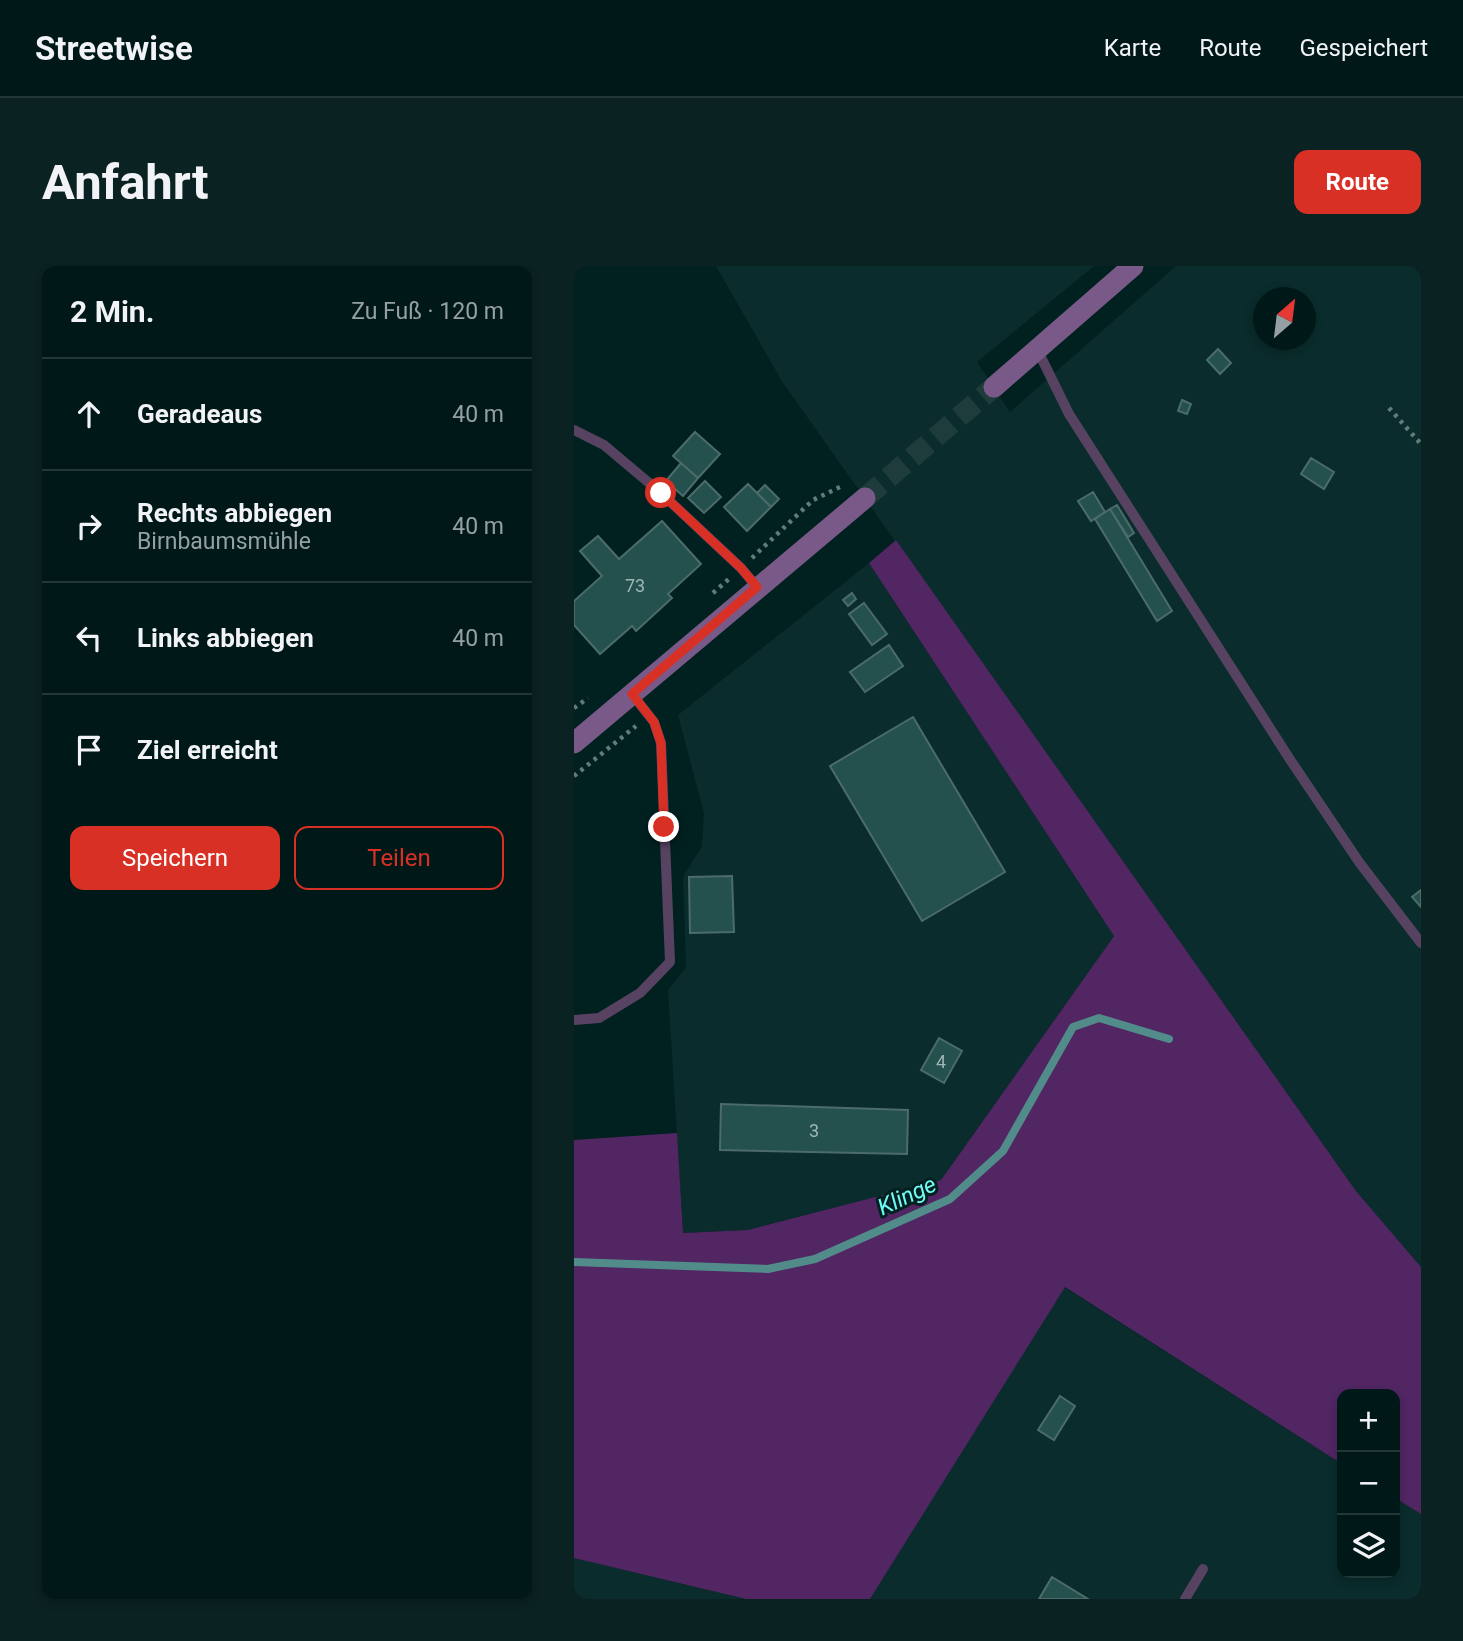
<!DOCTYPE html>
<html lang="de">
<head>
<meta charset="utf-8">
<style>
	:root { --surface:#001918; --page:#0a2221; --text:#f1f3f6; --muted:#95a0a2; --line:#223837; --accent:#d93025 }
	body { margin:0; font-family:Roboto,sans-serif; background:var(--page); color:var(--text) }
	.controls { position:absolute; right:21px; bottom:21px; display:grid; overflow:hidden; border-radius:14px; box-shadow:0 4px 10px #0003 }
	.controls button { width:63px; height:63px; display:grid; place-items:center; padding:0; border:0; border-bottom:2px solid var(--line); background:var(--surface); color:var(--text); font:35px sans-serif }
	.compass { position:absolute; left:679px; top:21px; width:63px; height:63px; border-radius:50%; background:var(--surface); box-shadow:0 4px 10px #0003; rotate:28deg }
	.stop { position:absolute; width:21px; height:21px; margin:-16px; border:5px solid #d93025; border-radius:50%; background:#fff }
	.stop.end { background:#d93025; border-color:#fff; box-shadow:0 2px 7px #0008 }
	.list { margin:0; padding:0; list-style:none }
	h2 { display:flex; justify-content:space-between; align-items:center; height:91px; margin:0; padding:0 28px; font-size:30px }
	h2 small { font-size:23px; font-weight:400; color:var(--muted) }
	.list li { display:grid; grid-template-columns:46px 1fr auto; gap:21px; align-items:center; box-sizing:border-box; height:112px; padding:0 28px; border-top:2px solid var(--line) }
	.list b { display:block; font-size:26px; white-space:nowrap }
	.list p { margin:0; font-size:23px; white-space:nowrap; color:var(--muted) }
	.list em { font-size:23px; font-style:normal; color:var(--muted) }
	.actions { display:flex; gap:14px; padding:21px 28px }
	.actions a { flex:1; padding:16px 0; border:2px solid var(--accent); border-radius:14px; text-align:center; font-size:24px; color:var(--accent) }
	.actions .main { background:var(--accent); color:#fff }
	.icon { flex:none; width:38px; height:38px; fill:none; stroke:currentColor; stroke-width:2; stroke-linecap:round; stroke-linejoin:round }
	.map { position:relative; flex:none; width:847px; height:1333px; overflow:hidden; border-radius:14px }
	header { display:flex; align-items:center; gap:42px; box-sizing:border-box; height:98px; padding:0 35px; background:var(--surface); border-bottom:2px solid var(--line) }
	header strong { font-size:33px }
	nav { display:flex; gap:38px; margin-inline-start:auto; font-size:24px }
	.intro { display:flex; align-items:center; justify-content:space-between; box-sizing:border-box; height:168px; padding:0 42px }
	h1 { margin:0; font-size:49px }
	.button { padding:18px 32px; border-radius:14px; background:var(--accent); color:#fff; font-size:24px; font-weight:700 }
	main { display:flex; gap:42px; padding:0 42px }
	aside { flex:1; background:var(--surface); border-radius:14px; box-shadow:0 4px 10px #0003 }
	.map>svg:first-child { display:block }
	.built { fill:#0a2c2c; fill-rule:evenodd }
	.green { fill:#512663 }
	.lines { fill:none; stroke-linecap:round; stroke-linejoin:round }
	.stream { stroke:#518c8a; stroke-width:8 }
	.building { fill:#24504e; stroke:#4b6c6a; stroke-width:2 }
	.secondary-tunnel { stroke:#1e3c3b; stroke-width:21; stroke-dasharray:21 10; stroke-linecap:butt }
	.path { stroke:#637c7b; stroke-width:4.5; stroke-dasharray:3.5 5; stroke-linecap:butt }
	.service { stroke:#574361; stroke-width:10 }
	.secondary { stroke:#795988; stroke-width:21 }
	.route { stroke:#d93025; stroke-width:9 }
	.labels { text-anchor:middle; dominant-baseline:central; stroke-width:6; stroke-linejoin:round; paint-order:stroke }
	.number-label { font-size:18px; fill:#9eb6b5 }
	.water-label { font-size:23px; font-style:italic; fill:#71fcf7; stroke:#002120 }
</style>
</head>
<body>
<header>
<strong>Streetwise</strong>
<nav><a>Karte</a><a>Route</a><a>Gespeichert</a></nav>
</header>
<div class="intro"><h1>Anfahrt</h1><a class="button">Route</a></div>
<main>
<aside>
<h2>2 Min.<small>Zu Fuß · 120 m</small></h2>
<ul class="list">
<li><svg class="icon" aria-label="ahead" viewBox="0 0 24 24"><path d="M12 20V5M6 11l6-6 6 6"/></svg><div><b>Geradeaus</b></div><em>40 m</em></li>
<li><svg class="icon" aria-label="right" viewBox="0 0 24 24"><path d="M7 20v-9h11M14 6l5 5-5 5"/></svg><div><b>Rechts abbiegen</b><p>Birnbaumsmühle</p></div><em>40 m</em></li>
<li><svg class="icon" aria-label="left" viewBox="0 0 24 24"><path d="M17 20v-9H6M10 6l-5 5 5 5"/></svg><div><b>Links abbiegen</b></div><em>40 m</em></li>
<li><svg class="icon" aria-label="arrive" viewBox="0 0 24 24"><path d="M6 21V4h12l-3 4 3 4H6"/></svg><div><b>Ziel erreicht</b></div></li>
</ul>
<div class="actions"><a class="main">Speichern</a><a>Teilen</a></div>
</aside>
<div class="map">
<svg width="847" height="1333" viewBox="0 0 847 1333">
	<rect width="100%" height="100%" fill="#002120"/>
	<path class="built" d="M142,0h378l-117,96 33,50 166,-146h245v1001l-65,-76 -573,-808zM690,32h42v42h-42z
		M295,297l245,373 -173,244 -193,50 -65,3 -15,-243 18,-22 -3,-91 19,-31 2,-33 -26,-98z
		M490,1021l278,177v109h53v-75l26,16v85h-551z
		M0,1292l172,41h-172z"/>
	<path class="green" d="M322,274l460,651 65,76v247l-26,-16v-104h-53v70l-277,-177 -195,312h-124l-172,-41v-418l103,-7 6,100 65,-3 193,-50 173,-244 -245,-373z"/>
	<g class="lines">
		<path class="stream" d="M0,996l194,7 47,-10 135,-60 53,-48 70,-124 26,-9 70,21"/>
	</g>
	<path class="building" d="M644,83l13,14 -11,11 -13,-14z
		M608,134l9,4 -4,10 -9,-3z
		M121,166l25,22 -22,24 -25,-22z
		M737,192l23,14 -10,17 -23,-15z
		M107,197l17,15 -15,18 -17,-15z
		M131,215l16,16 -17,16 -16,-15z
		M174,218l23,23 -24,24 -23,-24z
		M191,219l14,14 -8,8 -14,-14z
		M519,226l12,20 -14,9 -13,-20z
		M543,239l17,28 -6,4 -18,-28z
		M536,243l62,102 -15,10 -62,-102z
		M88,255l39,43 -33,30 4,4 -36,33 -4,-5 -32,28 -26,-29v-24l28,-25 -22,-25 18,-15 21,23z
		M278,327l4,6 -8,7 -5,-6z
		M290,337l23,31 -15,11 -23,-31z
		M315,379l14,21 -38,26 -15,-20z
		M339,451l92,155 -83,49 -92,-155z
		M158,610l2,56 -44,1 -1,-56z
		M847,624v17l-9,-10z
		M365,772l23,13 -18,32 -23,-13z
		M147,838l187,6 -1,44 -187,-4z
		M486,1130l15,10 -21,34 -16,-10z
		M478,1311l36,22h-49z"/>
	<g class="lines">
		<path class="secondary-tunnel" d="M291,232l129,-111"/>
		<path class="path" d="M815,142l32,36
			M178,292l61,-58 27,-13
			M139,327l17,-15
			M0,442l14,-10
			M0,510l62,-50"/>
		<path class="service" d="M463,83l32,65 222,347 68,101 62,81
			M0,164l30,15 57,48 80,75 16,19
			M0,754l25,-2 41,-25 30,-31 -9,-219 -7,-21 -22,-28
			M611,1333l18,-30"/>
		<path class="secondary" d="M420,121l139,-121
			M0,477l291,-245"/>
	</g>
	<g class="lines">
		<path class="route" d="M87,227l80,75 16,19 -125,107 22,28 7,21 3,84"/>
	</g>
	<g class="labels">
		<g class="number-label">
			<text x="61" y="319">73</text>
			<text x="367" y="795">4</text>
			<text x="240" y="864">3</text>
		</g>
		<g class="water-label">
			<text transform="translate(333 930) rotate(-25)">Klinge</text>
		</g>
	</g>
</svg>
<div class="controls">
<button>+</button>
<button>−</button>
<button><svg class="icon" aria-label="layers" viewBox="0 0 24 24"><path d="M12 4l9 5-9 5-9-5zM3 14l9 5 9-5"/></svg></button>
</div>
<svg class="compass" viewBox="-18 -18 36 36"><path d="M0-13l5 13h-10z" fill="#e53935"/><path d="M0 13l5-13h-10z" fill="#95a0a2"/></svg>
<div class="stop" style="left:87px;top:227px"></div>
<div class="stop end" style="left:90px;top:561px"></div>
</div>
</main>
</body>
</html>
